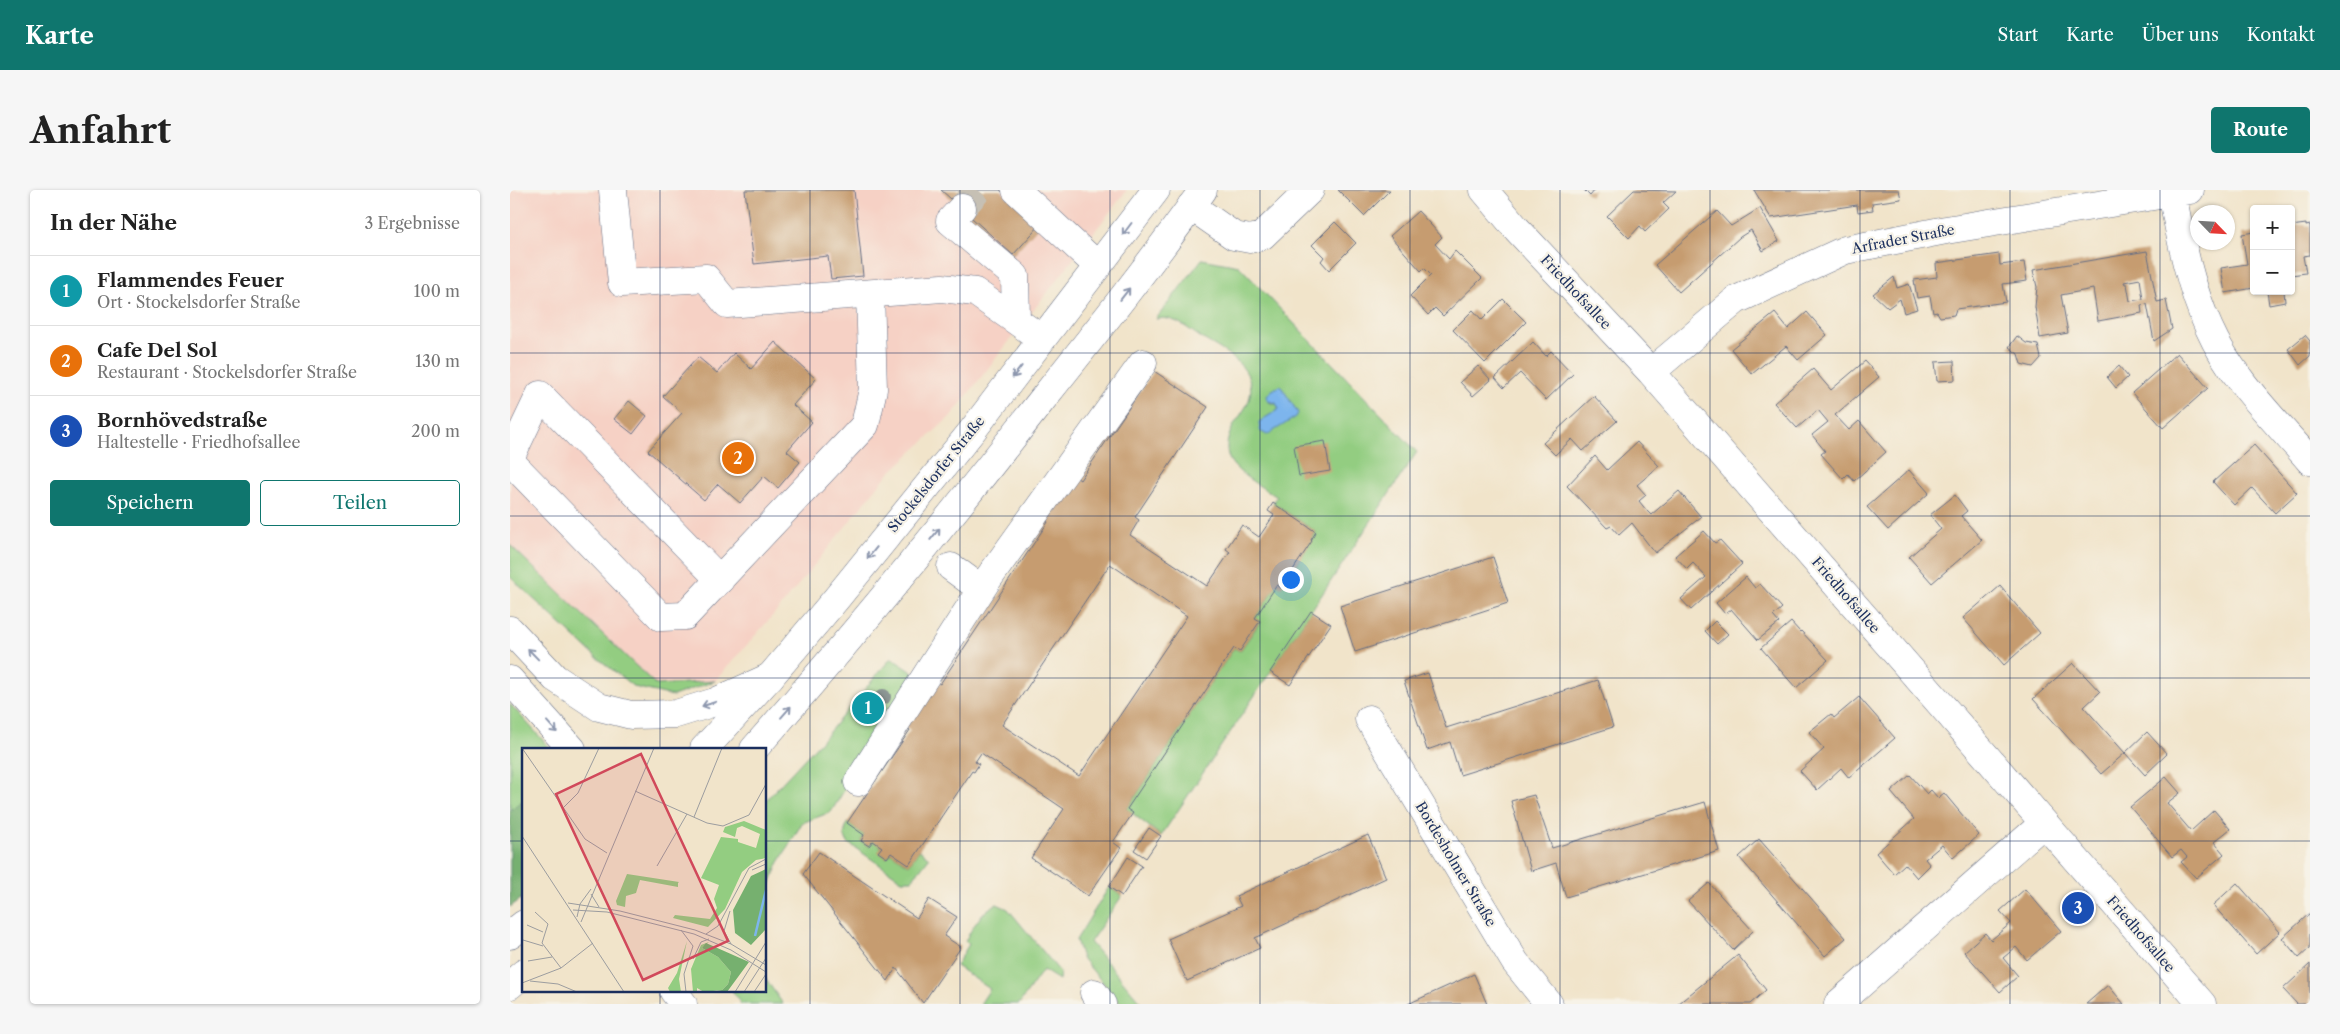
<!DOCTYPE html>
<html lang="de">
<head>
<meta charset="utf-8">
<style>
	:root { --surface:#fff; --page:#f6f6f6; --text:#222; --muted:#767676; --line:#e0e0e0; --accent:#0f766e }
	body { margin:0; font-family:"Libre Caslon Text",serif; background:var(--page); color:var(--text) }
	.controls { position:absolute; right:15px; top:15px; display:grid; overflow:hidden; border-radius:5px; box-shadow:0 1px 4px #0004 }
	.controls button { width:45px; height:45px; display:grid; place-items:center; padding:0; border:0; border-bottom:1px solid var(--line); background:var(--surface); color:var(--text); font:25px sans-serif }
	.compass { position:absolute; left:1680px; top:15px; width:45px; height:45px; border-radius:50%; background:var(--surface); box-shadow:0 1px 4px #0004; rotate:115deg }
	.you { position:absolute; left:780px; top:389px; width:18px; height:18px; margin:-12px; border:4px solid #fff; border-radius:50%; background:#1a73e8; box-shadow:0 0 0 8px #1a73e833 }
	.badge { display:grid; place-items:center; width:32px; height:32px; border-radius:50%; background:var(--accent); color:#fff; font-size:16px; font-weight:700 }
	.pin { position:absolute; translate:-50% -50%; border:2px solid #fff; box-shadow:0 1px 5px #0006 }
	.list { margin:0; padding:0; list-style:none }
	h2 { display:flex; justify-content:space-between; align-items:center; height:65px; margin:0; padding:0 20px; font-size:21px }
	h2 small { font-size:16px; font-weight:400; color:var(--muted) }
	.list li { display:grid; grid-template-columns:32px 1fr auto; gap:15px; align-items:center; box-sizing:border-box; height:70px; padding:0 20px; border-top:1px solid var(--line) }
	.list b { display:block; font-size:19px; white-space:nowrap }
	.list p { margin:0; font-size:16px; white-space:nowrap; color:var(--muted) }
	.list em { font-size:16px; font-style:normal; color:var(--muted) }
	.actions { display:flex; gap:10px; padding:15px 20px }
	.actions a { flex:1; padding:11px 0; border:1px solid var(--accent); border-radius:5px; text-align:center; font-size:18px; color:var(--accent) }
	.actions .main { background:var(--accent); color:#fff }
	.map { position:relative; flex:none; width:1800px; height:814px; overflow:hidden; border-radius:5px }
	header { display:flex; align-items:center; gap:30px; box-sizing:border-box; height:70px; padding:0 25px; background:var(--accent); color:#fff }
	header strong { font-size:24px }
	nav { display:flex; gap:28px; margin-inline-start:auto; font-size:18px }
	.intro { display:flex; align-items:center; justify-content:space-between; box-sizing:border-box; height:120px; padding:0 30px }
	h1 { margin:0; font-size:35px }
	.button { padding:12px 22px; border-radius:5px; background:var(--accent); color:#fff; font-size:18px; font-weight:700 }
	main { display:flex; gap:30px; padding:0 30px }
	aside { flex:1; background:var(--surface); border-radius:5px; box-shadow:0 1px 4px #0004 }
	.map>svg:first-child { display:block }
	.built { fill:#f6d1c5 }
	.green { fill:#93cd81; stroke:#577e70; fill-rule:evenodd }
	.forest { fill:#76b06f; stroke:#487066 }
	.water { fill:#7db5ed; stroke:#4c72a6 }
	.building { fill:#c69c70; fill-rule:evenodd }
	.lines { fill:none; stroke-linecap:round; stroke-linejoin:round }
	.minor-tunnel { stroke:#c6c0b4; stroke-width:28; stroke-dasharray:28 14; stroke-linecap:butt }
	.minor-casing { stroke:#666e84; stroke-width:29 }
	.major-casing { stroke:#666e84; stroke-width:29 }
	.highway-casing { stroke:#666e84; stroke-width:29 }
	.minor { stroke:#fff; stroke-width:28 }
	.major { stroke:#fff; stroke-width:28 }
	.highway { stroke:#fff; stroke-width:28 }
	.tree { fill:#8c9694 }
	.oneway { stroke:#8d97ae }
	.grid { fill:none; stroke:#1b2f5e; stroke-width:1; stroke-opacity:0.55 }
	.labels { text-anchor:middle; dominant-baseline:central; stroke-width:4.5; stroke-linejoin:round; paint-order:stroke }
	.street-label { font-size:14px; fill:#1b2f5e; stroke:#f7f3e8 }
	.inset-river { fill:none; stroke:#7db5ed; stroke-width:2.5 }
	.inset-road { fill:none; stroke:#9b9c9f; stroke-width:1 }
	.view { fill:#d1495b; fill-opacity:0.15; stroke:#d1495b; stroke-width:2.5 }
	.inset-edge { fill:none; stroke:#1b2f5e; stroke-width:2.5 }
</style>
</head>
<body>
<header>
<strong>Karte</strong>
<nav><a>Start</a><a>Karte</a><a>Über uns</a><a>Kontakt</a></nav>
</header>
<div class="intro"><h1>Anfahrt</h1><a class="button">Route</a></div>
<main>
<aside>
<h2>In der Nähe<small>3 Ergebnisse</small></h2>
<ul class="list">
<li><span class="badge" style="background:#0f9aa8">1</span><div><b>Flammendes Feuer</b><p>Ort · Stockelsdorfer Straße</p></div><em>100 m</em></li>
<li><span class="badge" style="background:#e8710a">2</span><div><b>Cafe Del Sol</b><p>Restaurant · Stockelsdorfer Straße</p></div><em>130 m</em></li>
<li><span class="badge" style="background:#1a4fb4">3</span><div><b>Bornhövedstraße</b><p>Haltestelle · Friedhofsallee</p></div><em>200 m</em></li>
</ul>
<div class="actions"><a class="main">Speichern</a><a>Teilen</a></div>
</aside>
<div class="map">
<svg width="1800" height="814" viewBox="0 0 1800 814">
	<rect width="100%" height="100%" fill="#f7f3e8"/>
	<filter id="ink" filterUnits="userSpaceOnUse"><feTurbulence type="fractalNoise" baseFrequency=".02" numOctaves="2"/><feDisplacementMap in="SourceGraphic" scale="10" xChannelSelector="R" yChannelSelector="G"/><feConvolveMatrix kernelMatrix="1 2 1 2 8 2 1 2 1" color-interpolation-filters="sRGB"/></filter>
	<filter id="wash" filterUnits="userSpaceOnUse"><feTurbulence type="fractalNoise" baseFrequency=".0096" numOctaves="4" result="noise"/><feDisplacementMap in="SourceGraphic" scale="20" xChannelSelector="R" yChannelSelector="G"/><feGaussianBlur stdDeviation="1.12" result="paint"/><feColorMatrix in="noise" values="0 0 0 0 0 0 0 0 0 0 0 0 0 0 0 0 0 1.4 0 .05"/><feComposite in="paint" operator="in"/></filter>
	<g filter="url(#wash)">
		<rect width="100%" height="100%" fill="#f1e4ca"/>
		<path class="built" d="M0,0h617l-176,226 -64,59 -105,130 -67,76 -59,4 -146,-140z"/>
		<path class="green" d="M692,69l37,7 178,186 -256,384 -34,-27 107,-161 6,3 20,-29 -5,-4 22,-33 21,-22 18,-31 -43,-29 4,-6c-13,-9 -46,-26 -49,-42 -3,-12 1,-21 7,-32 5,-7 11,-15 14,-23 10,-32 -24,-48 -46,-61 -15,-10 -29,-24 -47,-20zM769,197l3,1 16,25 -39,9 20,-13 -3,-6h-6l-3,-7z
			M0,355l146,140 59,-4 -42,15 -39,-9 -39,-31 -85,-79z
			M381,468l20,13 3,5 -83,136 -29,11 -24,41 -13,33v-96l59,-63z
			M0,514l41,45h-27v51l-14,10z
			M337,633l17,12 -3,6 8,5 4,-5 9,6 -3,5 8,6 4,-5 18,12 10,-15 10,8 -17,22h-10l-54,-37 -4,-8z
			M599,697l13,9 -32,46 52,62h-21l-39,-46 -6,-18z
			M487,714l11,5 52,63 -1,8 -16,-10 -24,34h-39l10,-15 -34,-23 13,-22 -4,-3c8,-14 17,-31 32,-37z
			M255,788l18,26h-42l-9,-14h33z"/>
		<path class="forest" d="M14,610v97l-14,10v-97z"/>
		<path class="water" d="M769,196l3,2 16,25 -2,4 -29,18 -7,-4 -1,-9 20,-13 -3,-6 -8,-2 -1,-5 4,-5z"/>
		<g id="blocks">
			<path class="building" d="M235,0h109l9,86 -32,3 -3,-23 -74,8z
				M431,0h59l40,35 -27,30z
				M828,0h52l-26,26z
				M1074,0h11l-5,6z
				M1124,0l42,1 -13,12 6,6 -24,23 -5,-6 -11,12 -22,-22z
				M1244,0h145l2,9 -29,4 1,7 -15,2 -1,-7 -86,13z
				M1250,18l19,33 -16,10 -12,-21 -11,7 -61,55 -24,-27 62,-54 14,15z
				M908,21l24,26 -7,7 14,15 6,-8 27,27 -39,38 -8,-8 -7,7 -18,-19 21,-21 -7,-7 -3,3 -31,-35z
				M825,32l21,21 -27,27 -8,-9 3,-4 -12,-12z
				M1796,34v2l4,-1v30l-7,1 3,17 -15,2v-49z
				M1744,42v56l-29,5 -4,-25 26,-4 -5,-30z
				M1637,61l10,51 9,-2 6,29 -18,12 -7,-37 -6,1 1,8 -44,8 -5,-32 -32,6 7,38 -28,5 -5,-31 2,-20 -4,-17zM1630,89l3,20 -13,2 -3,-17h-2l-1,-2z
				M1489,64l1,11 24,-3 3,19 -24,3 3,18 -50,7 -2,6 -14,2 -3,-5 -4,1 -3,-17 -13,2 -3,-18 23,-3 -1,-14z
				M1384,87l3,11 12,-4 8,25 -13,4 -4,-14 -12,9 -15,-14z
				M1757,101h17l1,11 -16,3z
				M993,109l23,23 -41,41 -32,-33 20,-20 9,10z
				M1297,122l20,23 -29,25 -12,-14 -34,28 -21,-25 44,-36 13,16z
				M1795,145l5,6v15l-10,9 -12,-16z
				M1507,146l9,7 12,2 3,13 -8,9 -12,-3 -3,-10 -9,-7z
				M265,152l41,37 -23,26 19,17 -25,29 13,11 -22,26 -14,-12 -24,27 -22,-19 -14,16 -56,-49 34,-38 -19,-17 35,-39 19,16 17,-20 17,16z
				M1023,152l13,14 5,-5 22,23 -27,26 -26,-27 -16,15 -9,-10z
				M1667,163l31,35 -45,40 -31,-35z
				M1355,171l14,16 -44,38 14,15 10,-9 27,31 -32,29 -6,-7 -5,5 -22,-25 4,-3 -13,-16 16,-13 -10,-12 -21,18 -23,-25 39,-34 18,21z
				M1444,171l1,19 -18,1 -2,-19z
				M968,176l13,14 -18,16 -13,-14z
				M1609,176l9,11 -12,11 -9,-11z
				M644,181l54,36 -73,110 4,3 -9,15 77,51 23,-34 -4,-3 16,-24 17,12 15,-22 -6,-4 5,-8 43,29 -5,8 1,1 -31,47 -4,-3 -22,33 5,3 -20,30 -6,-3 -107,161 6,4 -20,29 8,6 -33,48 -57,-38 33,-49 -83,-56 -6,9 4,2 -5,8 -2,-1 -63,94 -18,-12 -4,5 -9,-6 4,-5 -9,-6 -4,5 -8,-5 3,-6 -17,-12 63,-93 -9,-6 31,-45 8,5 108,-162 -8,-6 29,-44 11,8zM600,374l77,52 -108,160 -77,-51z
				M1084,206l23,25 -34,30 -11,-12 -17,16 -12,-12z
				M119,211l18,15 -14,18 -19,-15z
				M815,251l5,30 -31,5 -5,-30z
				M1127,252l22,24 -22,19 9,10 -7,6 8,10 4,4 28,-24 22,26 -46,36 -23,-30 -13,12 -8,-9 -4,2 -40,-42 28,-30 12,14z
				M1744,255l43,48 -22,20 -23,-25 -18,17 -21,-23z
				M1399,280l20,23 -41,37 -21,-23z
				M1445,305l12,16 -6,5 21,24 -50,43 -23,-26 32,-28 -11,-14z
				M1194,341l11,12 5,-3 22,24 -51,46 -10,-11 25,-22 -13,-14 -6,6 -12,-13z
				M983,367l15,46 -153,49 -15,-46z
				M1236,387l9,11 5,-4 22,24 -9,8 6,7 -21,17 -27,-31 -6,5 -9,-11z
				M1490,396l40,47 -36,32 -41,-47z
				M801,421l20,13 -41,61 -20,-13z
				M1205,431l13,13 -11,10 -12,-13z
				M1281,432l9,10 1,-1 27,29 -32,28 -35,-40z
				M1563,473l27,29 -16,15 41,46 -24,21 -68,-75z
				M918,483l18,55 152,-48 15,47 -153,48 -10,-33 -23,8 -23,-69z
				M1349,507l36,41 -46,40 -8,-10 -24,22 -17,-19 24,-22 -15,-17 22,-18 3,4z
				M1637,542l20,22 -22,21 -20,-22z
				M1400,585l17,19 4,-4 7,8 6,-5 35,42 -26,23 -11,-13 -17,14 5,6 -13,13 -12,-14 -11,10 -18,-21 38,-34 -23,-27z
				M1656,587l14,16 -13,10 24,28 23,-21 16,19 -16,13 10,12 -28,24 -15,-16 6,-5 -6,-7 -9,7 -42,-50z
				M1024,605l18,53 153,-46 14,49 -153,46 -10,-34 -25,8 -20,-70z
				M639,638l12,8 -15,22 -12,-8z
				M858,645l18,43 -131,60 5,10 -73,33 -19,-42 73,-33 -5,-10z
				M1249,649l87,99 -21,18 -86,-99z
				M309,662l98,66 12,-19 28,18 -13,19 17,11 -38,56 -27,-35 -8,13 -85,-107z
				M618,667l14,9 -20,30 -13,-9z
				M1199,693l44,48 -20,19 -45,-49z
				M1727,693l43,49 -24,22 -43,-49z
				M1515,699l36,42 -34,29 -11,-13 -13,11 15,18 -18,16 -36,-40 21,-19 6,7 20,-17 -11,-12z
				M1800,723v35l-11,10 -17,-20z
				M1228,765l28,35 -16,14h-72z
				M1800,774v40h-13l-14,-15z
				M964,784l13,30h-79z
				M1598,795l16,19h-38z"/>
		</g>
	</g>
	<g filter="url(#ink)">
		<use href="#blocks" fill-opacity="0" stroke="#666e84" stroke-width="1"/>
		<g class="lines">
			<path class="minor-tunnel" d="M452,18l16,-18"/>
			<g class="minor-casing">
				<path id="minor" d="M103,0l9,93 84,-5 21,26 215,-16 33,4 67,47
					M506,0l82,76
					M974,0l31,37 136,145 551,632
					M1662,3c9,47 17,91 37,135 22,50 66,92 101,133
					M681,16l43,30 16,3 12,-3 48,-46
					M452,18l-12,13 65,55 1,44
					M1141,182l85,-72 109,-50 101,-20 244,-40
					M0,268l30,-63 180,185
					M0,271l151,156 24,-1 180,-191 8,-36 -3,-95
					M441,377l30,22
					M859,529l146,243 34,42
					M348,592l130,-203 155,-216
					M584,803l8,11
					M1328,814l206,-181"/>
			</g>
			<g class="major-casing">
				<path id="major" d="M194,559l66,-72 66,-78 136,-168 184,-241
					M244,559c100,-113 195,-230 288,-349 55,-69 110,-138 161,-210
					M0,745l14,-11
					M0,795l14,-12"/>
			</g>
			<g class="highway-casing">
				<path id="highway" d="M0,440l45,48 44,29 32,8 45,-1 39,-12 55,-25
					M0,490l62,69
					M163,800l10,14"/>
			</g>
			<use href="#minor" class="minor"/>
			<use href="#major" class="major"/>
			<use href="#highway" class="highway"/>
		</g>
		<circle class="tree" cx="373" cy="507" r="8"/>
		<defs><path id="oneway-shaft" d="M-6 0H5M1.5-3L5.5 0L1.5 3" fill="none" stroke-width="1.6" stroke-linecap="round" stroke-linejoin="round" transform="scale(1.25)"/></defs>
		<g class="oneway">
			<use href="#oneway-shaft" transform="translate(617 39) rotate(127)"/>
			<use href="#oneway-shaft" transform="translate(615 104) rotate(-52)"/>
			<use href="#oneway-shaft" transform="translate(507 182) rotate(128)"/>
			<use href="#oneway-shaft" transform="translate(425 344) rotate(-51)"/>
			<use href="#oneway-shaft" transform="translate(362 363) rotate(129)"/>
			<use href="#oneway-shaft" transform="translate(23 464) rotate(-134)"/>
			<use href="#oneway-shaft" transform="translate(199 514) rotate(162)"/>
			<use href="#oneway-shaft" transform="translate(276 522) rotate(-49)"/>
			<use href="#oneway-shaft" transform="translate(42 537) rotate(48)"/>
		</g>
	</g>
	<path class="grid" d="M150,0v559M300,0v814M450,0v814M600,0v814M750,0v814M900,0v814M1050,0v814M1200,0v814M1350,0v814M1500,0v814M1650,0v814M0,163h1800M0,326h1800M0,488h1800M0,651h14M255,651h1545M150,800v14"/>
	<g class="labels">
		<g class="street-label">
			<text transform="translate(1393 49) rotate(-11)">Arfrader Straße</text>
			<text transform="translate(1066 102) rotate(47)">Friedhofsallee</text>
			<text transform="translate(426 284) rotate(-51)">Stockelsdorfer Straße</text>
			<text transform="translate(1336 405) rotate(49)">Friedhofsallee</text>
			<text transform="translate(946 674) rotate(59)">Bordesholmer Straße</text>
			<text transform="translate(1631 744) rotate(49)">Friedhofsallee</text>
		</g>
	</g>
	<g transform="translate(12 558)">
		<rect width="244" height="244" fill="#f1e4ca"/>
		<path d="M222,73l22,9v28l-10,2 -14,12 -17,37 -17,18 -35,-9 2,-3 35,4 7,-11 -3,-9 5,-14 -18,-7 20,-41 17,2v3l18,6 4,-14 -18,-8 -5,2 -2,9 -12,-5 2,-5zM105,126l52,8 -1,1v4l-38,-7 -4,13 -10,3 -1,11 -8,-2 -1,-4zM165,193l-8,38 2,13h-11l-2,-4 9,-15zM187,194l-7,6 16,9 13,15 -3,12 -6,6 -18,2 -7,-4v4h-4l-2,-23 10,-24z" fill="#93cd81"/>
		<path d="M244,121v60l-15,16 -16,-12 -2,-23 18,-34zM184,195l43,19 -22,30h-16l11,-2 6,-6 3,-12 -13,-15 -16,-9z" fill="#76b06f"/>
		<path class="inset-river" d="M233,188l11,-46"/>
		<path class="inset-road" d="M0,0l63,91 22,14M113,43l72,32 16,3 26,-11 17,-31M41,60l15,-15 21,-45M172,69l28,-69M0,88l102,156M135,118l30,-52M230,122l14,-6M69,146l8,13M46,155l52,8 75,19 36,14 35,21M51,162l34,2 87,22 37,16 35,22M208,163l-6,20 7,13M13,164l13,12 -6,19 19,25M55,169l3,-13 11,-15M59,174l73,-174M5,177l16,7M159,182l12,16 -9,28 2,18M184,186l12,-8 31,-58 17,-9M1,192l20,6M171,211l8,-17 8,-3M6,213l24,-4M8,233l28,3 19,8M0,235l39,-15 32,-25M213,244l31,-50M222,244l22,-34M232,244l12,-18"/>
		<path class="view" d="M119,6l87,187 -85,39 -87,-186z"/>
		<rect width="244" height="244" class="inset-edge"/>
	</g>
</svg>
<div class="controls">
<button>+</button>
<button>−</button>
</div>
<svg class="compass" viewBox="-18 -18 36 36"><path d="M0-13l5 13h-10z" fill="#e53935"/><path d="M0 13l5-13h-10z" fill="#767676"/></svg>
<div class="you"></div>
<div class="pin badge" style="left:358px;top:518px;background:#0f9aa8">1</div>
<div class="pin badge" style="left:228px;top:268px;background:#e8710a">2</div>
<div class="pin badge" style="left:1568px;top:718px;background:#1a4fb4">3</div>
</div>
</main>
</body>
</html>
